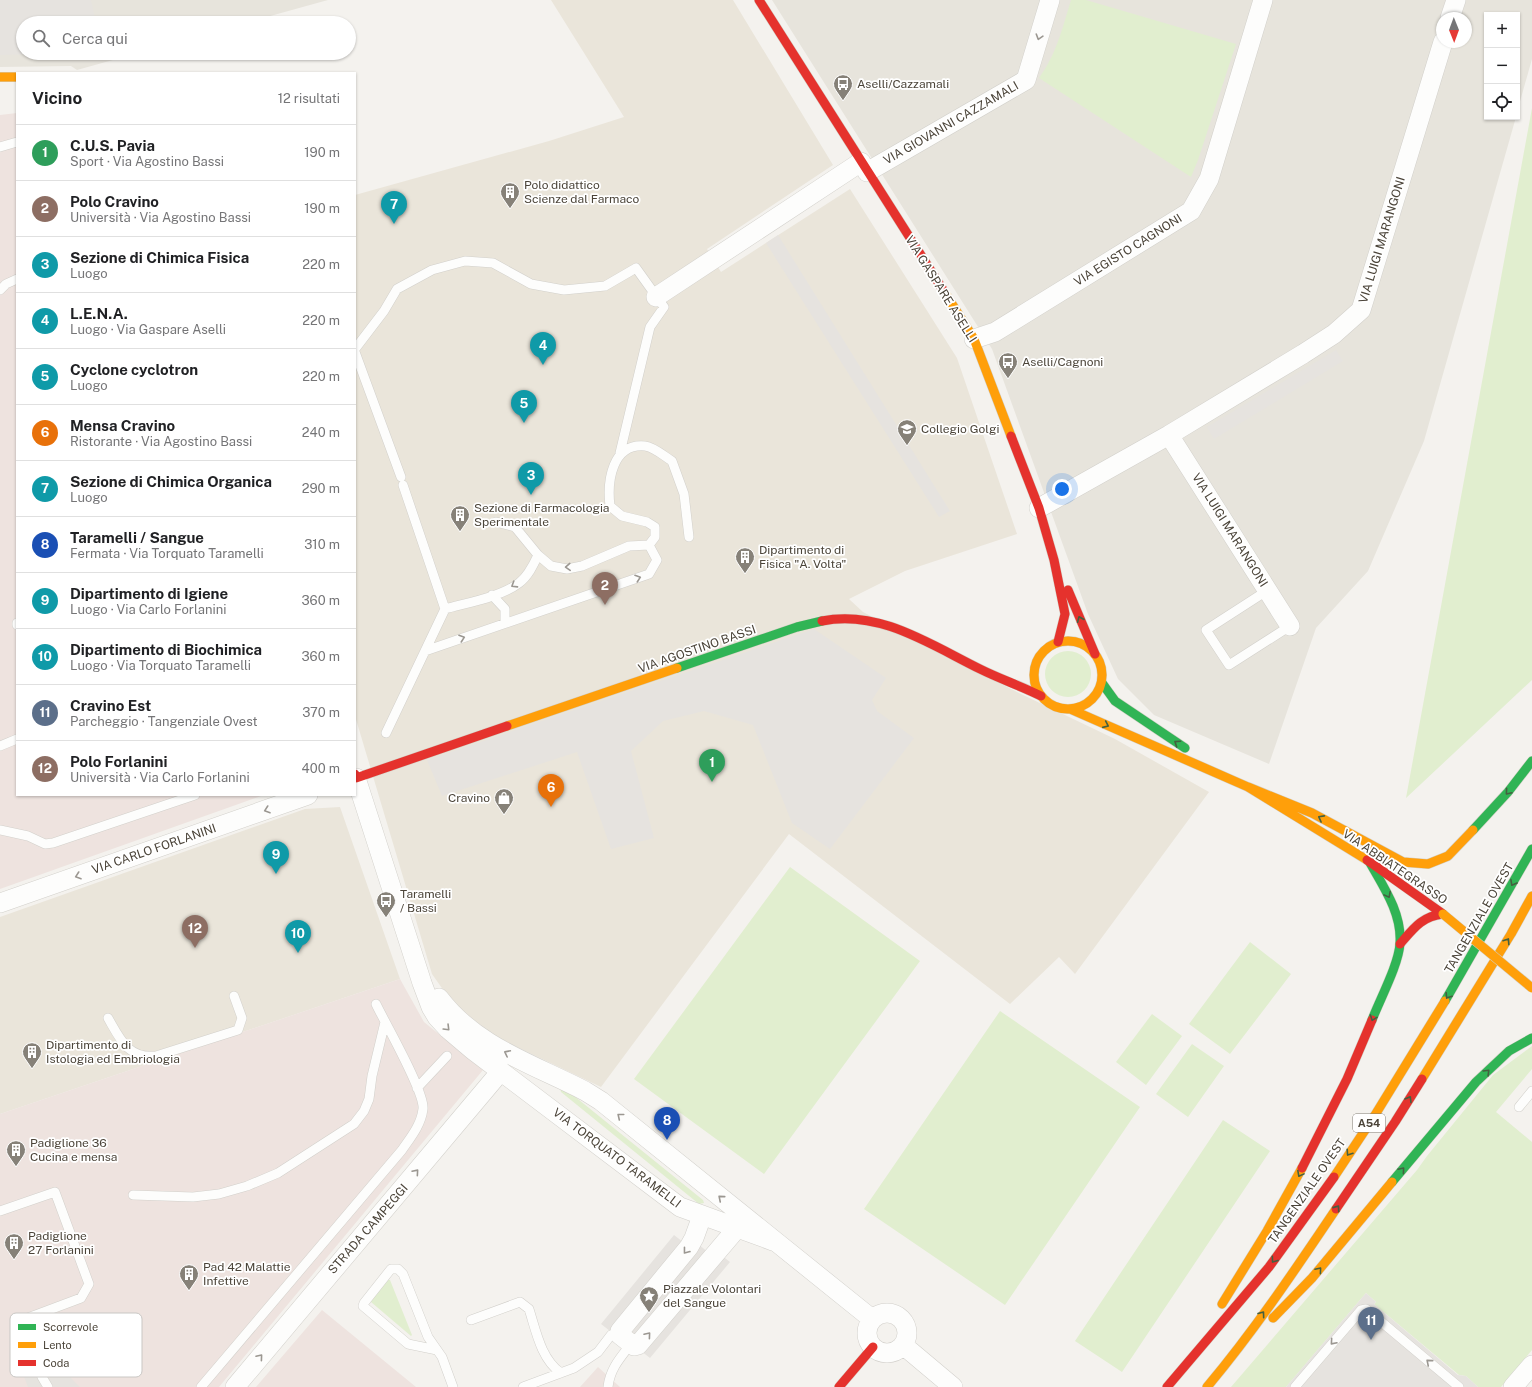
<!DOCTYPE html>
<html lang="it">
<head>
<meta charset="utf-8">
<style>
	:root { --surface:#fff; --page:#f6f6f6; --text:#202124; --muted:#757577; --line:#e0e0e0; --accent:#868178 }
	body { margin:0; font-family:"Public Sans",sans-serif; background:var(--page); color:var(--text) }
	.controls { position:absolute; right:12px; top:12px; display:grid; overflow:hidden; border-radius:0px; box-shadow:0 1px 3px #0004 }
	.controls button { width:36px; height:36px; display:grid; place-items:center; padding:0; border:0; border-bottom:1px solid var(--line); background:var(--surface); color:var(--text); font:20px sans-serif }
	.compass { position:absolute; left:1436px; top:12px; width:36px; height:36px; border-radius:50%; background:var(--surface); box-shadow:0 1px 3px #0004; rotate:179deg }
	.you { position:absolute; left:1062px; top:489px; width:14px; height:14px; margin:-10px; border:3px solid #fff; border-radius:50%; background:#1a73e8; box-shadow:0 0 0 6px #1a73e833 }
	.badge { display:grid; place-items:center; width:26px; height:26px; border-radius:50%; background:var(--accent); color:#fff; font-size:13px; font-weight:700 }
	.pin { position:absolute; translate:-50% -33px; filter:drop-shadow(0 1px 2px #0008) }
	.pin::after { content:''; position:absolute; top:21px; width:14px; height:12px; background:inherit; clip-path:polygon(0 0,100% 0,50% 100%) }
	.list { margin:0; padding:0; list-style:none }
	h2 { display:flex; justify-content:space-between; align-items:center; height:52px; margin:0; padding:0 16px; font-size:17px }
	h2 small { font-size:13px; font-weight:400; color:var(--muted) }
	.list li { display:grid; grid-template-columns:26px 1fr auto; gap:12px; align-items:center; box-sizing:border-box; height:56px; padding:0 16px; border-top:1px solid var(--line) }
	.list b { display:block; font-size:15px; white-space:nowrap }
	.list p { margin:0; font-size:13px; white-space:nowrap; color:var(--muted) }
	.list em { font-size:13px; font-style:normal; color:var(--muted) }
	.icon { flex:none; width:22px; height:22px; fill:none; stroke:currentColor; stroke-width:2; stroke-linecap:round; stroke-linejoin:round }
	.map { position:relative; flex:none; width:1532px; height:1387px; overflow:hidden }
	.search { position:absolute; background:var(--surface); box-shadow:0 1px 3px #0004; left:16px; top:16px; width:340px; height:44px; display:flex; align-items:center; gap:10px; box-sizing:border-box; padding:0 14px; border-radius:22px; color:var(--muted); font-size:15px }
	.panel { position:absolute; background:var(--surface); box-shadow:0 1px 3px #0004; left:16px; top:72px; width:340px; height:724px; border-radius:0px }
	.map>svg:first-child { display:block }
	.residential { fill:#e7e4dc; fill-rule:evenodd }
	.education { fill:#eae5da }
	.medical { fill:#eee3df }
	.green { fill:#e1eecf }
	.parking { fill:#e6e3df }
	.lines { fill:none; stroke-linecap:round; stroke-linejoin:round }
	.lane-casing { stroke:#d2d0cb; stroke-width:10 }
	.street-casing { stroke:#d2d0cb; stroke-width:20 }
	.fast-casing { stroke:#d3cfc5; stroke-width:10 }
	.slow-casing { stroke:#d3cfc5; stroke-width:10 }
	.jam-casing { stroke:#d3cfc5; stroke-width:10 }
	.lane { stroke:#fdfdfc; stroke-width:9 }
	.street { stroke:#fdfdfc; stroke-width:19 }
	.fast { stroke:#30b455; stroke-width:9 }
	.slow { stroke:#ff9f0a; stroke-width:9 }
	.jam { stroke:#e5322d; stroke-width:9 }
	.slow-bridge-casing { stroke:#d3cfc5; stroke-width:10; stroke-linecap:butt }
	.slow-bridge { stroke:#ff9f0a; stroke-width:9 }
	.oneway { stroke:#9b9791 }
	.oneway2 { stroke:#446040 }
	.labels { text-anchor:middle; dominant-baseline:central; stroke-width:3.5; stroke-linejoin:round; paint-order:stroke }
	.shield { fill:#fff; stroke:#817c74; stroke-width:1 }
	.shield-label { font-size:11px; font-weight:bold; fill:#4b4439 }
	.poi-label { font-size:12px; fill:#4b4439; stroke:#fff; text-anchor:start }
	.street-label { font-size:12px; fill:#4b4439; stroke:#fff }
	.key { fill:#fff; stroke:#c9c7c4; stroke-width:1 }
	.key-label { font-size:11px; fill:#4b4439 }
</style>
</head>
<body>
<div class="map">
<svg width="1532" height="1387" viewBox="0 0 1532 1387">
	<rect width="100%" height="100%" fill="#f4f2ee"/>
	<path class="residential" d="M0,0h328l-83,23h-222v30h115l-61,17 -6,-4 -71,1z
		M772,0h760v59l-15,53v-97h-30v102h29l-92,324 -56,130 -52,57 -47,136 -115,-49 -36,-36 -30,-65 -96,-265zM1442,18h24v24h-24z"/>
	<path class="education" d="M551,0h182l100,165 -126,84 14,23 129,-83 107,169 60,176 -112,37 -56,28 14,13 156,81 96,46 94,53 -134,182 -16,-17 -49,47 -221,-170 -188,253 -109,-52 -34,-24 -26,-37 -77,-258v-521l194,-54 75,-24z
		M340,807l60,172 -400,135v-197l305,-108z"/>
	<path class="medical" d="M17,113v682h247l-264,94v-774z
		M400,979l24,43 59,48 -264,317h-219v-273z
		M322,1310l94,77h-160z
		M598,1367l22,20h-40z"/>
	<path class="green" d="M1071,0h15l150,44 -38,116 -7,17 -152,-99c18,-25 23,-49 32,-78z
		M1532,108v572l-126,118z
		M1045 674a23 23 0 1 1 46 0a23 23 0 1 1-46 0Z
		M790,867l130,94 -156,213 -130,-95z
		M1250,942l41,32 -61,80 -41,-30z
		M1000,1011l140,96 -135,198 -141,-96z
		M1152,1014l30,22 -36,49 -30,-23z
		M1192,1044l32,22 -36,51 -32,-23z
		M1532,1046v23l-36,43 36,30v208l-31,37h-23l-12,-11 -7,-1 -85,-71 2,-2 -10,-9 -80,94h-55l186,-217 10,-14 66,-81z
		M563,1087l140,113 1,3 -5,1 -138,-112 -1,-4z
		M1223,1120l47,31 -148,221 -47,-31z
		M388,1280h2l22,55 -1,1 -40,-34 -1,-1z"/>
	<path class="parking" d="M0,0h91l5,23h-73v30h48l-71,2z
		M778,235l172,276 -11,6 -173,-274z
		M1336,350l7,11 -129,78 -7,-12z
		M814,629l72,49 -14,22 5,11 37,27 -84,111 -38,-26 -39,-98 -49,-14 -41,10 -32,30 23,87 -43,11 -34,-97 -135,44 -15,-36z
		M674,1235l9,7 -73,89 -9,-7z
		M698,1244l11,9 -73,88 -11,-10z
		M721,1255l9,7 -80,96 -9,-7z
		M1366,1293l10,9 -2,2 84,71 8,1 12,11h-192z
		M61,1362l10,16 9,9h-52l-5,-13z"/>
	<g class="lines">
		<g class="lane-casing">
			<path id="lane" d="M0,147l17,-5
				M0,290l6,-6 11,-5
				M355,349l29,-38 13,-22 35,-19 33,-9 28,2 38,21 33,6 41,-4 31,-18 28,39 -14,20 -30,126
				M355,352l46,125
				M649,545l6,-8v-10l-8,-5 -25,-6 -12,-10c-3,-25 2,-63 35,-60 9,1 19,10 27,15l12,33 5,43
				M1268,590l-62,40 23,35 61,-39
				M492,595l13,14v14
				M445,609c21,-6 56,-12 74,-26 9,-7 14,-17 19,-28
				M17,623v2
				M425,651l224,-77 8,-14 -8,-15 -20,1 -47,20 -15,3 -16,-3 -13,-11 -23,-28 -19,-5
				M386,733l59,-124 -42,-124
				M0,746l17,-7
				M0,830l28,6 17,8 8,-1 142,-48
				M108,1018c12,21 20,41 48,38l82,-26 4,-12 -8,-22
				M417,1088l30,-32
				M1519,1107l13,-16
				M133,1195l60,2 26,-3 28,-8 31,-13 76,-49 10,-13 5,-12 3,-23 13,-54
				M0,1211l55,-19 34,92 -8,14 -56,21 -2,8 19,50 6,10
				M471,1320l49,-18 9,7c7,22 12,50 32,64
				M437,1350l-29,-6 -45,-38 1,-3 27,-34h7l5,5 25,63 14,20 11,30
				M201,1387l201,-237c9,-13 19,-25 21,-41 2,-17 -38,-86 -47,-105
				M523,1387l51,-19 24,-16 13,-17 9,-2
				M608,1387c2,-18 12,-29 23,-43
				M1295,1387l66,-77 5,-1 93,78"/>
		</g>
		<g class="street-casing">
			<path id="street" d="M1450,18l6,-18
				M867,172l159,-92 24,-80
				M656,297l205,-135
				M974,339l21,-7 196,-121 18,-32 54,-179
				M1169,435l121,191
				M1039,508l130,-73 134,-81 31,-20 27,-24 82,-268
				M355,778h1l66,205 9,24 6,10 11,12 26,22 206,156 93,34
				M0,903l308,-108
				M439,998c37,49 94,66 146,93l16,10 271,218
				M702,1216l-8,22 -5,9 -69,84v4l14,11 4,-1 106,-125
				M867 1333a20 20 0 1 1 40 0a20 20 0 1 1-40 0Z
				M903,1345l50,42
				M235,1387l266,-316
				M1513,1387l19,-22"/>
		</g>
		<g class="fast-casing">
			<path id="fast" d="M677,668l120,-41 25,-6
				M1102,683l13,18 70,47
				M1473,830l35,-38 24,-31
				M1369,861c14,25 33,52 31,82 -1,21 -20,56 -28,77
				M1445,1001l87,-152
				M1392,1182l84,-100 33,-31 23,-13"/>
		</g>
		<g class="slow-casing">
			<path id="slow" d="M0,77h17
				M945,293l29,46 37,97
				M1034 675a34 34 0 1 1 68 0a34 34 0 1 1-68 0Z
				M1070,709l178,78 119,73
				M507,726l170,-58
				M1248,787l64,26 91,49 25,2 20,-8 25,-26
				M1422,1079l89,-145 21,-38
				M1334,1177l41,-62 70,-114
				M1222,1304l45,-73 35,-63
				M1273,1318l39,-40 80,-96
				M1207,1387c47,-56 88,-117 129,-178"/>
		</g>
		<g class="jam-casing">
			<path id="jam" d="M759,0l186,293
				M1011,436l28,72 15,52 11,54 -7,28
				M1068,590l27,64
				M822,621c57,-12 109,24 158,48 20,10 41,17 61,27
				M355,774l1,4 151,-52
				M1367,860l76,54
				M1400,944c13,-15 22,-28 43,-30
				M1302,1168l45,-89 25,-59
				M1336,1209l59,-87 27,-43
				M839,1387l34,-40
				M1167,1387l102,-120 65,-90"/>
		</g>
		<use href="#lane" class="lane"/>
		<use href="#street" class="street"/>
		<use href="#fast" class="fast"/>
		<use href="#slow" class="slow"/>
		<use href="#jam" class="jam"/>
		<g class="slow-bridge-casing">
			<path id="slow-bridge" d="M1443,914l89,74"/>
		</g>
		<use href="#slow-bridge" class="slow-bridge"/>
	</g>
	<defs><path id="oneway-chevron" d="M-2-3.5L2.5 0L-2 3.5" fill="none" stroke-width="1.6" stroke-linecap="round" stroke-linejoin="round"/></defs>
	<g class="oneway">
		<use href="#oneway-chevron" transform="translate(1039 37) rotate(107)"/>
		<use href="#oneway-chevron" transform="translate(568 567) rotate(177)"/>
		<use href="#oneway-chevron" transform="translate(638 578) rotate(-19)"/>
		<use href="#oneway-chevron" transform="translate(514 585) rotate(148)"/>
		<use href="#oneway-chevron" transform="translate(462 638) rotate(-19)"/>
		<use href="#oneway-chevron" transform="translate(267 810) rotate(161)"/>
		<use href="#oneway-chevron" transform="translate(78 876) rotate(161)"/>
		<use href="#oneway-chevron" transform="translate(447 1028) rotate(45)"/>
		<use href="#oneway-chevron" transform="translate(507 1053) rotate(-153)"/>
		<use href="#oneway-chevron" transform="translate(620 1116) rotate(-141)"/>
		<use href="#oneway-chevron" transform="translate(416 1172) rotate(-49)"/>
		<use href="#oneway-chevron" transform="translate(721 1198) rotate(-140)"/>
		<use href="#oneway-chevron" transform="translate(686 1251) rotate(128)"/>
		<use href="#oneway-chevron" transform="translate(648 1335) rotate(-50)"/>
		<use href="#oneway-chevron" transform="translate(1333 1342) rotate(131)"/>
		<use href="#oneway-chevron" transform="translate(260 1357) rotate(-50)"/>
		<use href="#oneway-chevron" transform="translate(1429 1362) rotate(-140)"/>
	</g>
	<g class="oneway2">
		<use href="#oneway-chevron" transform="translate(1080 619) rotate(-113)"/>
		<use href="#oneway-chevron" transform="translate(1106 725) rotate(24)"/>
		<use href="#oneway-chevron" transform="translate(1177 743) rotate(-146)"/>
		<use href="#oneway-chevron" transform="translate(1508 792) rotate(130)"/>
		<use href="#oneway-chevron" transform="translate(1321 818) rotate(-152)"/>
		<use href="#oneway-chevron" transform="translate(1513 883) rotate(119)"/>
		<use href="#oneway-chevron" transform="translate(1388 895) rotate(62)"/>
		<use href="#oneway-chevron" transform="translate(1507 941) rotate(-57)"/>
		<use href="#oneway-chevron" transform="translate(1448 996) rotate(122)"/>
		<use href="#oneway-chevron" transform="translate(1373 1018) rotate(110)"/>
		<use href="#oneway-chevron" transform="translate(1487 1072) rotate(-45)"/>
		<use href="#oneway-chevron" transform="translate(1409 1099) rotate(-59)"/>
		<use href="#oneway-chevron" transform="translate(1349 1153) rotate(124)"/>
		<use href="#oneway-chevron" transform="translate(1402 1170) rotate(-50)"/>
		<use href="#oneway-chevron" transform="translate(1300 1174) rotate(118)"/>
		<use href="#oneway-chevron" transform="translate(1337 1208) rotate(-55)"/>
		<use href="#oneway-chevron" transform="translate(1274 1260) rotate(126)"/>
		<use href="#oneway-chevron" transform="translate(1319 1270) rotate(-50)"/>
		<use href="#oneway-chevron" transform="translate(1262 1314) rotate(-54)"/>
	</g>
	<defs>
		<g id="bus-pin" transform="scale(1)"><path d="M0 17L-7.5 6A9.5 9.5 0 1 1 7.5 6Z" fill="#868178" stroke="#fff"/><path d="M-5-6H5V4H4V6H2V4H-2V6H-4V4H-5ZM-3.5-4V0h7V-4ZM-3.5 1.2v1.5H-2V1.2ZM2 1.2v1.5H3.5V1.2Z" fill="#fff"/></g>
		<g id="building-pin" transform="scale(1)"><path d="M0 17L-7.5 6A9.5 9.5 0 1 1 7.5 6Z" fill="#868178" stroke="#fff"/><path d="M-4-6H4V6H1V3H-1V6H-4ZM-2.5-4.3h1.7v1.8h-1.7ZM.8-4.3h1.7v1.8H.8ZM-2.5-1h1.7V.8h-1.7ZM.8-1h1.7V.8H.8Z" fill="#fff"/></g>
		<g id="university-pin" transform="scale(1)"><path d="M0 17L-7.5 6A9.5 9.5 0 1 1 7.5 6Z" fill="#868178" stroke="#fff"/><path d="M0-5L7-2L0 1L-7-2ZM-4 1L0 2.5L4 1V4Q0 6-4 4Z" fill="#fff"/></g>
		<g id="shop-pin" transform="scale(1)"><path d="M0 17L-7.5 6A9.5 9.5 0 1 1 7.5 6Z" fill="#868178" stroke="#fff"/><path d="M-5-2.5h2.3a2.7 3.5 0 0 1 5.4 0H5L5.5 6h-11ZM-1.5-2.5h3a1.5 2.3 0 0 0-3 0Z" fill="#fff"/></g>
		<g id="sight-pin" transform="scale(1)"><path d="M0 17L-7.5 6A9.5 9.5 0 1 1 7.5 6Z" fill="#868178" stroke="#fff"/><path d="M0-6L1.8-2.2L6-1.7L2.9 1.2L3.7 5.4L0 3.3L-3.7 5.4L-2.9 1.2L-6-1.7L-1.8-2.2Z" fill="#fff"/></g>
	</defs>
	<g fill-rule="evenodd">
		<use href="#bus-pin" x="843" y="84"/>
		<use href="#building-pin" x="510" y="192"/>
		<use href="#bus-pin" x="1008" y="362"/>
		<use href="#university-pin" x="907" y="429"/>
		<use href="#building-pin" x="460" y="515"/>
		<use href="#building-pin" x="745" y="557"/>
		<use href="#shop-pin" x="504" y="798"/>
		<use href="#bus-pin" x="386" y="901"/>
		<use href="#building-pin" x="32" y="1052"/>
		<use href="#building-pin" x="16" y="1150"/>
		<use href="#building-pin" x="14" y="1243"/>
		<use href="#building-pin" x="189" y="1274"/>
		<use href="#sight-pin" x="649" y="1296"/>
	</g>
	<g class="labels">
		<rect class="shield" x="1353" y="1114" width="32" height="18" rx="3"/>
		<g class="shield-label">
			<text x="1369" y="1123">A54</text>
		</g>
		<g class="poi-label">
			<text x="857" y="84">Aselli/Cazzamali</text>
			<text x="524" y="185">Polo didattico<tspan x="524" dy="14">Scienze dal Farmaco</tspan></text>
			<text x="1022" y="362">Aselli/Cagnoni</text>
			<text x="921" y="429">Collegio Golgi</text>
			<text x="474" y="508">Sezione di Farmacologia<tspan x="474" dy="14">Sperimentale</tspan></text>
			<text x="759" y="550">Dipartimento di<tspan x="759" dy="14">Fisica "A. Volta"</tspan></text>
			<text x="490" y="798" text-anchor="end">Cravino</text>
			<text x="400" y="894">Taramelli<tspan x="400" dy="14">/ Bassi</tspan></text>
			<text x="46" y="1045">Dipartimento di<tspan x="46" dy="14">Istologia ed Embriologia</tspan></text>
			<text x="30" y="1143">Padiglione 36<tspan x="30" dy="14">Cucina e mensa</tspan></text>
			<text x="28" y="1236">Padiglione<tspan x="28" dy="14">27 Forlanini</tspan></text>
			<text x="203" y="1267">Pad 42 Malattie<tspan x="203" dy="14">Infettive</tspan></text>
			<text x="663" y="1289">Piazzale Volontari<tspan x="663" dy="14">del Sangue</tspan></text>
		</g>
		<g class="street-label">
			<text transform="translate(951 123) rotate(-30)">VIA GIOVANNI CAZZAMALI</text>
			<text transform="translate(1382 240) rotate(-73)">VIA LUIGI MARANGONI</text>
			<text transform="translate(1128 250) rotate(-32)">VIA EGISTO CAGNONI</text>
			<text transform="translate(941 289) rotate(58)">VIA GASPARE ASELLI</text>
			<text transform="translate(1230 530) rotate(58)">VIA LUIGI MARANGONI</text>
			<text transform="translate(697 649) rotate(-19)">VIA AGOSTINO BASSI</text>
			<text transform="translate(154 849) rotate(-19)">VIA CARLO FORLANINI</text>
			<text transform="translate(1395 867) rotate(34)">VIA ABBIATEGRASSO</text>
			<text transform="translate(1479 918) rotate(-60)">TANGENZIALE OVEST</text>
			<text transform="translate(617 1158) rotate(37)">VIA TORQUATO TARAMELLI</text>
			<text transform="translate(1307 1191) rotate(-55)">TANGENZIALE OVEST</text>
			<text transform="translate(368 1229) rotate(-49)">STRADA CAMPEGGI</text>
		</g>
	</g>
	<rect x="10" y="1313" width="132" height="64" rx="6" class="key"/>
	<rect x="18" y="1324" width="18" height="6" fill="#30b455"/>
	<rect x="18" y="1342" width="18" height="6" fill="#ff9f0a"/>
	<rect x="18" y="1360" width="18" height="6" fill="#e5322d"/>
	<g class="key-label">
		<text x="43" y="1331">Scorrevole</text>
		<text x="43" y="1349">Lento</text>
		<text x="43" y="1367">Coda</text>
	</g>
</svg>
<div class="controls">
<button>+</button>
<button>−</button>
<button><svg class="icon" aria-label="locate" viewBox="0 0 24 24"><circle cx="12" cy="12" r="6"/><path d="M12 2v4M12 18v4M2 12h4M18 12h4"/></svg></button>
</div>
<svg class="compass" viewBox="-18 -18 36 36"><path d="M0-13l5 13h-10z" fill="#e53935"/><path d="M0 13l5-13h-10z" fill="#757577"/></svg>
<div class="you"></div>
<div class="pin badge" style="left:712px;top:782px;background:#2e9e5b">1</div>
<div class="pin badge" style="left:605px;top:605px;background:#8d6e63">2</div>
<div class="pin badge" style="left:531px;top:495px;background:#0f9aa8">3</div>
<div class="pin badge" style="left:543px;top:365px;background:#0f9aa8">4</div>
<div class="pin badge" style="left:524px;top:423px;background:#0f9aa8">5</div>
<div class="pin badge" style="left:551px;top:807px;background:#e8710a">6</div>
<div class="pin badge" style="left:394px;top:224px;background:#0f9aa8">7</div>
<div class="pin badge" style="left:667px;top:1140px;background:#1a4fb4">8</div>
<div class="pin badge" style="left:276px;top:874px;background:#0f9aa8">9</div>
<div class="pin badge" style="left:298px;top:953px;background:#0f9aa8">10</div>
<div class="pin badge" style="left:1371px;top:1340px;background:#5c6f8a">11</div>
<div class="pin badge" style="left:195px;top:948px;background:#8d6e63">12</div>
<div class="search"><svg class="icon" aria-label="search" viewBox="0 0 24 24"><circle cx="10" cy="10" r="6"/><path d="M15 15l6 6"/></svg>Cerca qui</div>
<section class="panel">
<h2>Vicino<small>12 risultati</small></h2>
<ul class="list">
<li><span class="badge" style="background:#2e9e5b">1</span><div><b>C.U.S. Pavia</b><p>Sport · Via Agostino Bassi</p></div><em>190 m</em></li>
<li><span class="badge" style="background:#8d6e63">2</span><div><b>Polo Cravino</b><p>Università · Via Agostino Bassi</p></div><em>190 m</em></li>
<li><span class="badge" style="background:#0f9aa8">3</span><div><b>Sezione di Chimica Fisica</b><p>Luogo</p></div><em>220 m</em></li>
<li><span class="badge" style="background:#0f9aa8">4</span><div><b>L.E.N.A.</b><p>Luogo · Via Gaspare Aselli</p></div><em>220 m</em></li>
<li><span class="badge" style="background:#0f9aa8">5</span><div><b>Cyclone cyclotron</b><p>Luogo</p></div><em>220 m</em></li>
<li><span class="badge" style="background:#e8710a">6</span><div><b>Mensa Cravino</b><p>Ristorante · Via Agostino Bassi</p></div><em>240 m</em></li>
<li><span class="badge" style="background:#0f9aa8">7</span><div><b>Sezione di Chimica Organica</b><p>Luogo</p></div><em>290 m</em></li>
<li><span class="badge" style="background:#1a4fb4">8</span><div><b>Taramelli / Sangue</b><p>Fermata · Via Torquato Taramelli</p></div><em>310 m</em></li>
<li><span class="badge" style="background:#0f9aa8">9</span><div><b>Dipartimento di Igiene</b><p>Luogo · Via Carlo Forlanini</p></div><em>360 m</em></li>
<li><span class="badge" style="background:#0f9aa8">10</span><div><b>Dipartimento di Biochimica</b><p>Luogo · Via Torquato Taramelli</p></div><em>360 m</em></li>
<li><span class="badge" style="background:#5c6f8a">11</span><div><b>Cravino Est</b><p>Parcheggio · Tangenziale Ovest</p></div><em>370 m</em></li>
<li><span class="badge" style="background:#8d6e63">12</span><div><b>Polo Forlanini</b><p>Università · Via Carlo Forlanini</p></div><em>400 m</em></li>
</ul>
</section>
</div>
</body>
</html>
